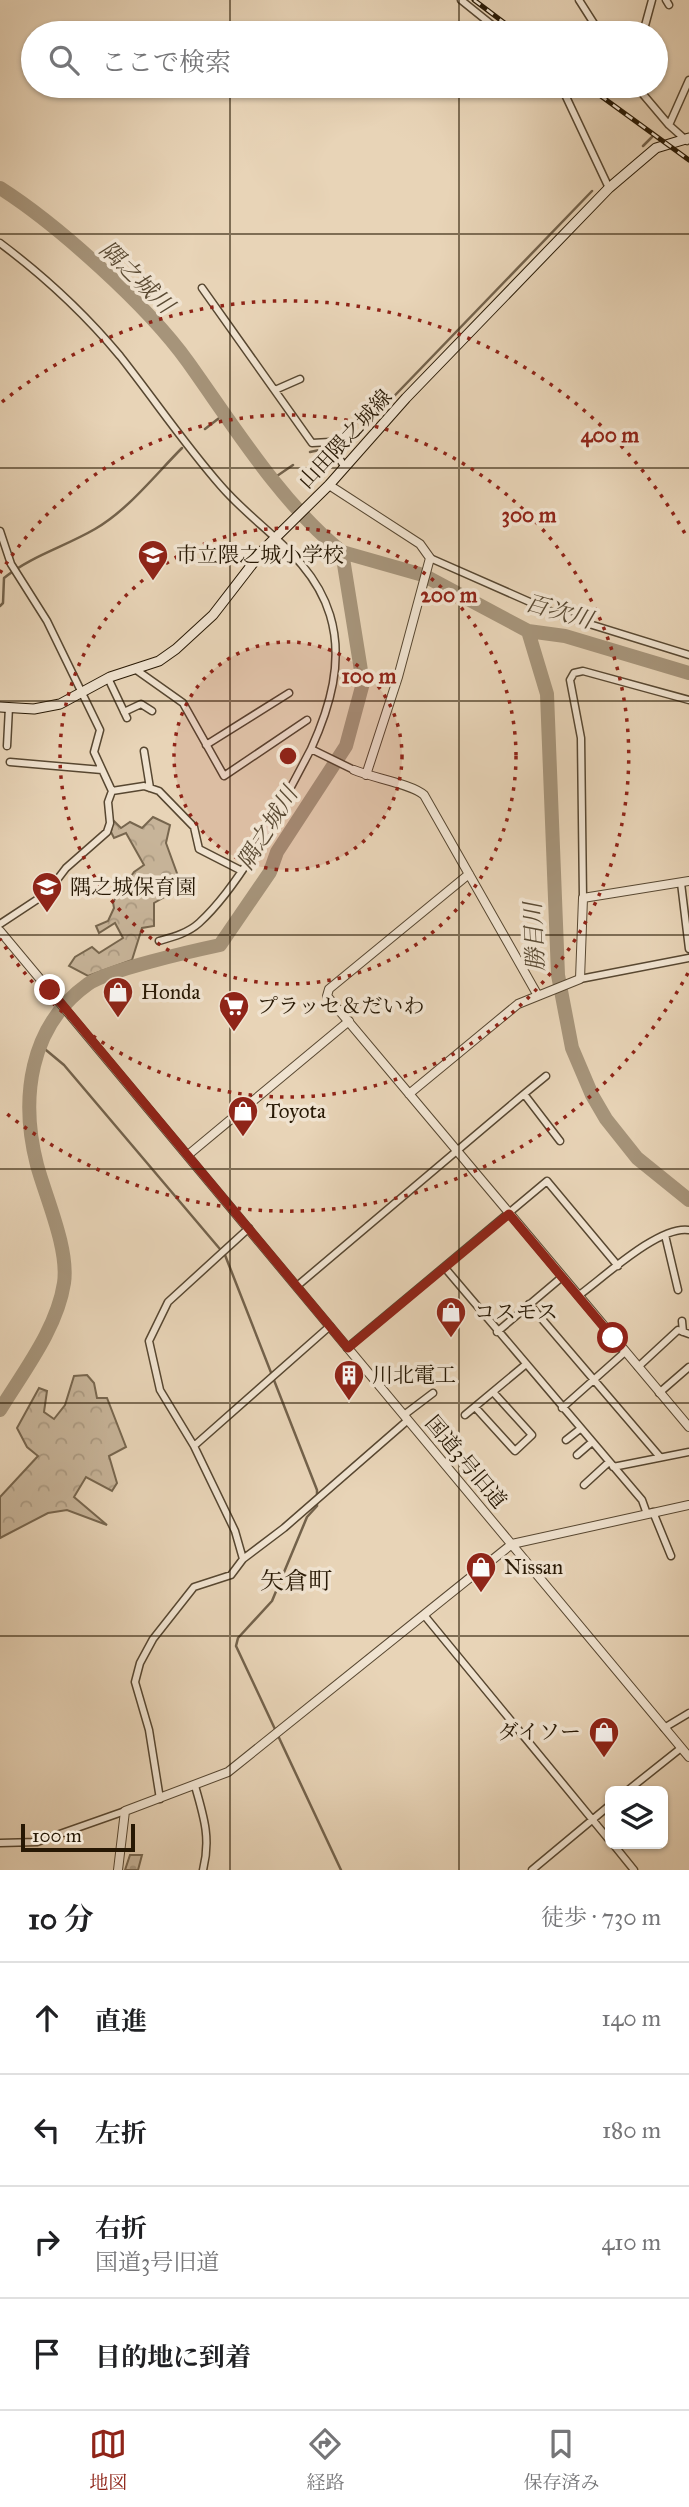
<!DOCTYPE html>
<html lang="ja">
<head>
<meta charset="utf-8">
<style>
	:root { --surface:#fff; --page:#f2f2f2; --text:#202124; --muted:#757577; --line:#e0e0e0; --accent:#8f2418 }
	body { margin:0; font-family:"IM FELL Great Primer","Noto Serif JP",serif; background:var(--page); color:var(--text) }
	.controls { position:absolute; right:21px; bottom:21px; display:grid; overflow:hidden; border-radius:10px; box-shadow:0 2px 5px #0004 }
	.controls button { width:63px; height:63px; display:grid; place-items:center; padding:0; border:0; border-bottom:2px solid var(--line); background:var(--surface); color:var(--text); font:35px sans-serif }
	.scale { position:absolute; left:21px; bottom:18px; width:114px; box-sizing:border-box; padding-left:7px; border:4px solid #271804; border-top:0; font-size:19px; line-height:24px; white-space:nowrap; color:#271804; -webkit-text-stroke:5px #f0e3d0; paint-order:stroke }
	.stop { position:absolute; width:21px; height:21px; margin:-16px; border:5px solid #8f2418; border-radius:50%; background:#fff }
	.stop.end { background:#8f2418; border-color:#fff; box-shadow:0 2px 7px #0008 }
	.list { margin:0; padding:0; list-style:none }
	h2 { display:flex; justify-content:space-between; align-items:center; height:91px; margin:0; padding:0 28px; font-size:30px }
	h2 small { font-size:23px; font-weight:400; color:var(--muted) }
	.list li { display:grid; grid-template-columns:46px 1fr auto; gap:21px; align-items:center; box-sizing:border-box; height:112px; padding:0 28px; border-top:2px solid var(--line) }
	.list b { display:block; font-size:26px; white-space:nowrap }
	.list p { margin:0; font-size:23px; white-space:nowrap; color:var(--muted) }
	.list em { font-size:23px; font-style:normal; color:var(--muted) }
	.icon { flex:none; width:38px; height:38px; fill:none; stroke:currentColor; stroke-width:2; stroke-linecap:round; stroke-linejoin:round }
	.map { position:relative; flex:none; width:689px; height:1870px; overflow:hidden }
	.search { position:absolute; background:var(--surface); box-shadow:0 2px 5px #0004; left:21px; right:21px; top:21px; height:77px; display:flex; align-items:center; gap:18px; box-sizing:border-box; padding:0 24px; border-radius:38px; color:var(--muted); font-size:26px }
	.sheet { height:539px; background:var(--surface) }
	nav { display:flex; justify-content:space-around; align-items:center; box-sizing:border-box; height:98px; border-top:2px solid var(--line); background:var(--surface); font-size:19px; color:var(--muted) }
	nav a { display:grid; justify-items:center; gap:4px }
	nav .on { color:var(--accent) }
	.map>svg:first-child { display:block }
	.forest { fill:url(#forest-crowns); stroke:#77664e; stroke-width:2 }
	.cemetery { fill:url(#cemetery-stones); stroke:#77664e; stroke-width:2 }
	.lines { fill:none; stroke-linecap:round; stroke-linejoin:round }
	.stream { stroke:#73624b; stroke-width:2.5 }
	.river { stroke:#a6947a; stroke-width:14 }
	.minor-casing { stroke:#574731; stroke-width:9 }
	.tertiary-casing { stroke:#574731; stroke-width:10 }
	.secondary-casing { stroke:#271804; stroke-width:11 }
	.minor { stroke:#f0e3d0; stroke-width:6 }
	.tertiary { stroke:#f0e3d0; stroke-width:8 }
	.secondary { stroke:#f0e3d0; stroke-width:9 }
	.rail-casing { stroke:#271804; stroke-width:5 }
	.rail { stroke:#f0e3d0; stroke-width:2.5; stroke-dasharray:8; stroke-linecap:butt }
	.route { stroke:#8f2418; stroke-width:9 }
	.grid { fill:none; stroke:#271804; stroke-width:2; stroke-opacity:0.55 }
	.ring { fill:none; stroke:#8f2418; stroke-width:3.5; stroke-dasharray:3.5 7 }
	.labels { text-anchor:middle; dominant-baseline:central; stroke-width:7; stroke-linejoin:round; paint-order:stroke }
	.street-label { font-size:21px; fill:#271804; stroke:#f0e3d0 }
	.poi-label { font-size:21px; fill:#271804; stroke:#f0e3d0; text-anchor:start }
	.water-label { font-size:23px; font-style:italic; fill:#5a4a33; stroke:#f0e3d0 }
	.quarter-label { font-size:24px; fill:#271804; stroke:#f0e3d0 }
	.centre { fill:#8f2418; stroke:#f0e3d0; stroke-width:3.5 }
	.ring-label { font-size:21px; text-anchor:middle; font-weight:bold; fill:#8f2418; stroke:#f0e3d0; stroke-width:7; stroke-linejoin:round; paint-order:stroke }
</style>
</head>
<body>
<div class="map">
<svg width="689" height="1870" viewBox="0 0 689 1870">
	<defs>
		<pattern id="forest-crowns" width="20" height="18" patternUnits="userSpaceOnUse" patternTransform="scale(1.75)"><rect width="20" height="18" fill="#c7b499"/><path d="M2 6a3 3 0 1 1 6 0M12 15a3 3 0 1 1 6 0" fill="none" stroke="#ab9a82"/></pattern>
		<pattern id="cemetery-stones" width="16" height="16" patternUnits="userSpaceOnUse" patternTransform="scale(1.75)"><rect width="16" height="16" fill="#c7b499"/><path d="M2 7V4a2 2 0 0 1 4 0v3zM10 15v-3a2 2 0 0 1 4 0v3z" fill="#ab9a82"/></pattern>
	</defs>
	<rect width="100%" height="100%" fill="#e8d4b7"/>
	<filter id="stains"><feTurbulence type="fractalNoise" baseFrequency=".00286" numOctaves="4"/><feColorMatrix values="0 0 0 0 .2 0 0 0 0 .09 0 0 0 0 .02 0 0 0 .5 -.17"/></filter>
	<radialGradient id="worn" r=".72"><stop offset=".6" stop-color="#630" stop-opacity="0"/><stop offset="1" stop-color="#630" stop-opacity=".3"/></radialGradient>
	<path class="forest" d="M153,817l17,8 -4,18 16,44 -28,16v23l-12,2 -10,32 -44,16 -19,-10 6,-9 17,-10 7,6 24,-15 -8,-15 -16,10 -3,-7 12,-5 6,-13 -1,-6 21,-30 10,-7 -18,-32 -12,5 -3,-6 2,-12 8,8 9,-6 12,6z
		M87,1375l7,8 3,15h10l19,49 -17,9 8,27 -5,8 -26,-14 -12,20 33,28 -40,-15 -19,3 -48,25v-41l38,-41 -11,-9 -10,-19 22,-40 8,3 -3,21 10,7 11,-14 9,-29z"/>
	<path class="cemetery" d="M130,1855h12l-4,15h-13z"/>
	<g class="lines">
		<path class="stream" d="M643,146l9,-9
			M205,429l18,-14
			M310,452l38,-8 244,-253
			M274,478l19,-13
			M0,606l3,-3 1,-25c27,-22 60,-31 91,-49 33,-19 60,-54 87,-81
			M40,1045l24,20 161,190 92,235v16l-10,11 -35,84 -34,37 -2,8 105,224"/>
		<path class="river" d="M0,188c58,37 148,118 188,174 45,63 93,141 154,190l21,131 -17,63 -69,106 -7,20 -50,73c-28,6 -112,25 -132,39 -59,42 -68,115 -51,181 9,33 32,84 27,118 -7,46 -41,89 -64,127
			M342,552l81,23 105,56 37,5 124,37
			M528,631l19,63 11,281 14,73 20,47 14,24 31,39 52,42"/>
		<g class="minor-casing">
			<path id="minor" d="M461,0l41,33
				M579,0l21,33
				M666,0l3,5
				M643,33l9,-33
				M561,86l48,102
				M636,86l33,39 18,16
				M669,125l20,-45
				M0,243c44,33 85,71 120,113 34,43 65,89 101,130 38,44 91,70 109,129 14,46 0,92 -19,134l43,21
				M202,288l110,155 18,-1 15,26
				M275,390l25,-11
				M0,531l11,33 36,57 53,109 -6,22 18,39 -4,11 2,21 -3,9 -41,36 -19,25 -47,31
				M430,558l127,56 132,41
				M135,669l48,34 41,73 83,-56
				M108,678l19,40
				M124,712l17,-8 11,7
				M206,745l83,-52
				M7,746l2,-39
				M144,751l6,37
				M10,762l92,8
				M112,791l32,-5 15,5 35,36 5,22 41,21
				M681,883l8,66
				M583,898l-2,-160 -11,-58 4,-7 9,-2 106,29
				M159,941c14,-4 29,-8 40,-18 44,-40 84,-121 112,-174
				M580,979l109,-21
				M524,1094l22,-18
				M665,1235l13,55
				M445,1268l197,232 5,14
				M297,1286l227,-192 36,47
				M578,1296c25,-18 81,-71 111,-66
				M529,1304l131,153
				M682,1321l1,11
				M497,1332l65,-55
				M347,1348l200,-167 71,85
				M638,1367l40,-37 11,4
				M659,1393l30,-26
				M475,1407l40,44 17,-16 -39,-43
				M562,1408l63,-56
				M404,1415l29,-22
				M465,1415l60,-50
				M566,1440l14,-11
				M194,1446l136,-120
				M577,1455l15,-13
				M613,1467l76,-15
				M584,1485l25,-23
				M653,1512l18,44
				M243,1559l-8,-28 -41,-85 -34,-56 -11,-49 19,-39 81,-74
				M424,1615l186,226
				M664,1728l25,-15
				M195,1786c9,31 16,53 8,84
				M627,1791l54,-43
				M160,1799l-11,-69 -14,-48 5,-19 13,-24 41,-52 37,-12 12,-16 41,-31 124,-108
				M0,1843l37,-1 88,-31
				M613,1844l21,26
				M532,1870l78,-65"/>
		</g>
		<g class="tertiary-casing">
			<path id="tertiary" d="M329,485l91,59 10,14 -32,119 -32,98
				M354,770c19,8 58,14 70,25l113,199
				M469,874l-140,115 -2,7 362,431
				M0,931l689,826
				M409,1094l109,-90 62,-25 3,-81 106,-17
				M188,1155l161,-134
				M118,1870l7,-59 103,-39 284,-228 177,-39"/>
		</g>
		<g class="secondary-casing">
			<path id="secondary" d="M0,707l34,2 26,-5 50,-27 49,-16 17,-12 37,-34 51,-66 65,-64 77,-87 203,-210 47,-40 33,-10"/>
		</g>
		<use href="#minor" class="minor"/>
		<use href="#tertiary" class="tertiary"/>
		<use href="#secondary" class="secondary"/>
		<g class="rail-casing">
			<path id="rail" d="M474,0l44,33
				M587,86l102,74"/>
		</g>
		<use href="#rail" class="rail"/>
	</g>
	<g class="lines">
		<path class="route" d="M50,990l298,358 161,-134 104,124"/>
	</g>
	<path class="grid" d="M230,0v33M459,0v33M230,86v1784M459,86v1784M0,234h689M0,468h689M0,701h689M0,935h689M0,1169h689M0,1403h689M0,1636h689"/>
	<circle cx="288" cy="756" r="114" fill="#8f2418" fill-opacity=".12"/>
	<g class="ring">
		<circle cx="288" cy="756" r="114"/>
		<circle cx="288" cy="756" r="228"/>
		<path d="M0 573A341 341 0 1 1 0 939"/>
		<path d="M688 973A455 455 0 0 1 2 1110M2 402A455 455 0 0 1 688 539"/>
	</g>
	<defs>
		<g id="school-pin" transform="scale(1.575)"><path d="M0 17L-7.5 6A9.5 9.5 0 1 1 7.5 6Z" fill="#8f2418" stroke="#f0e3d0"/><path d="M0-5L7-2L0 1L-7-2ZM-4 1L0 2.5L4 1V4Q0 6-4 4Z" fill="#fff"/></g>
		<g id="shop-pin" transform="scale(1.575)"><path d="M0 17L-7.5 6A9.5 9.5 0 1 1 7.5 6Z" fill="#8f2418" stroke="#f0e3d0"/><path d="M-5-2.5h2.3a2.7 3.5 0 0 1 5.4 0H5L5.5 6h-11ZM-1.5-2.5h3a1.5 2.3 0 0 0-3 0Z" fill="#fff"/></g>
		<g id="supermarket-pin" transform="scale(1.575)"><path d="M0 17L-7.5 6A9.5 9.5 0 1 1 7.5 6Z" fill="#8f2418" stroke="#f0e3d0"/><path d="M-6-5.5h2.5l.6 2H6L4.5 2H-2.5L-4.4-4H-6ZM-1.5 3.2a1.3 1.3 0 1 0 .1 0ZM3 3.2a1.3 1.3 0 1 0 .1 0Z" fill="#fff"/></g>
		<g id="building-pin" transform="scale(1.575)"><path d="M0 17L-7.5 6A9.5 9.5 0 1 1 7.5 6Z" fill="#8f2418" stroke="#f0e3d0"/><path d="M-4-6H4V6H1V3H-1V6H-4ZM-2.5-4.3h1.7v1.8h-1.7ZM.8-4.3h1.7v1.8H.8ZM-2.5-1h1.7V.8h-1.7ZM.8-1h1.7V.8H.8Z" fill="#fff"/></g>
	</defs>
	<g fill-rule="evenodd">
		<use href="#school-pin" x="153" y="555"/>
		<use href="#school-pin" x="47" y="887"/>
		<use href="#shop-pin" x="118" y="992"/>
		<use href="#supermarket-pin" x="234" y="1006"/>
		<use href="#shop-pin" x="243" y="1111"/>
		<use href="#shop-pin" x="451" y="1312"/>
		<use href="#building-pin" x="349" y="1375"/>
		<use href="#shop-pin" x="481" y="1567"/>
		<use href="#shop-pin" x="604" y="1732"/>
	</g>
	<g class="labels">
		<g class="street-label">
			<text transform="translate(345 439) rotate(-47)">山田隈之城線</text>
			<text transform="translate(466 1462) rotate(50)">国道3号旧道</text>
		</g>
		<g class="poi-label">
			<text x="176" y="555">市立隈之城小学校</text>
			<text x="70" y="887">隅之城保育園</text>
			<text x="141" y="992">Honda</text>
			<text x="257" y="1006">プラッセ＆だいわ</text>
			<text x="266" y="1111">Toyota</text>
			<text x="474" y="1312">コスモス</text>
			<text x="372" y="1375">川北電工</text>
			<text x="504" y="1567">Nissan</text>
			<text x="581" y="1732" text-anchor="end">ダイソー</text>
		</g>
		<g class="water-label">
			<text transform="translate(137 277) rotate(44)">隅之城川</text>
			<text transform="translate(559 611) rotate(16)">百次川</text>
			<text transform="translate(267 828) rotate(-58)">隅之城川</text>
			<text transform="translate(534 937) rotate(-93)">勝目川</text>
		</g>
		<g class="quarter-label">
			<text x="296" y="1581">矢倉町</text>
		</g>
	</g>
	<circle cx="288" cy="756" r="10" class="centre"/>
	<g class="ring-label">
		<text x="610" y="442">400 m</text>
		<text x="529" y="522">300 m</text>
		<text x="449" y="602">200 m</text>
		<text x="369" y="683">100 m</text>
	</g>
	<rect width="100%" height="100%" filter="url(#stains)"/>
	<rect width="100%" height="100%" fill="url(#worn)"/>
</svg>
<div class="controls">
<button><svg class="icon" aria-label="layers" viewBox="0 0 24 24"><path d="M12 4l9 5-9 5-9-5zM3 14l9 5 9-5"/></svg></button>
</div>
<div class="scale">100 m</div>
<div class="stop" style="left:613px;top:1338px"></div>
<div class="stop end" style="left:50px;top:990px"></div>
<div class="search"><svg class="icon" aria-label="search" viewBox="0 0 24 24"><circle cx="10" cy="10" r="6"/><path d="M15 15l6 6"/></svg>ここで検索</div>
</div>
<section class="sheet">
<h2>10 分<small>徒歩 · 730 m</small></h2>
<ul class="list">
<li><svg class="icon" aria-label="ahead" viewBox="0 0 24 24"><path d="M12 20V5M6 11l6-6 6 6"/></svg><div><b>直進</b></div><em>140 m</em></li>
<li><svg class="icon" aria-label="left" viewBox="0 0 24 24"><path d="M17 20v-9H6M10 6l-5 5 5 5"/></svg><div><b>左折</b></div><em>180 m</em></li>
<li><svg class="icon" aria-label="right" viewBox="0 0 24 24"><path d="M7 20v-9h11M14 6l5 5-5 5"/></svg><div><b>右折</b><p>国道3号旧道</p></div><em>410 m</em></li>
<li><svg class="icon" aria-label="arrive" viewBox="0 0 24 24"><path d="M6 21V4h12l-3 4 3 4H6"/></svg><div><b>目的地に到着</b></div></li>
</ul>
</section>
<nav>
<a class="on"><svg class="icon" aria-label="map" viewBox="0 0 24 24"><path d="M3 6l6-2 6 2 6-2v14l-6 2-6-2-6 2zM9 4v14M15 6v14"/></svg>地図</a>
<a><svg class="icon" aria-label="directions" viewBox="0 0 24 24"><path d="M12 3l9 9-9 9-9-9zM9 14v-3h6M13 9l2 2-2 2"/></svg>経路</a>
<a><svg class="icon" aria-label="saved" viewBox="0 0 24 24"><path d="M7 4h10v16l-5-4-5 4z"/></svg>保存済み</a>
</nav>
</body>
</html>
